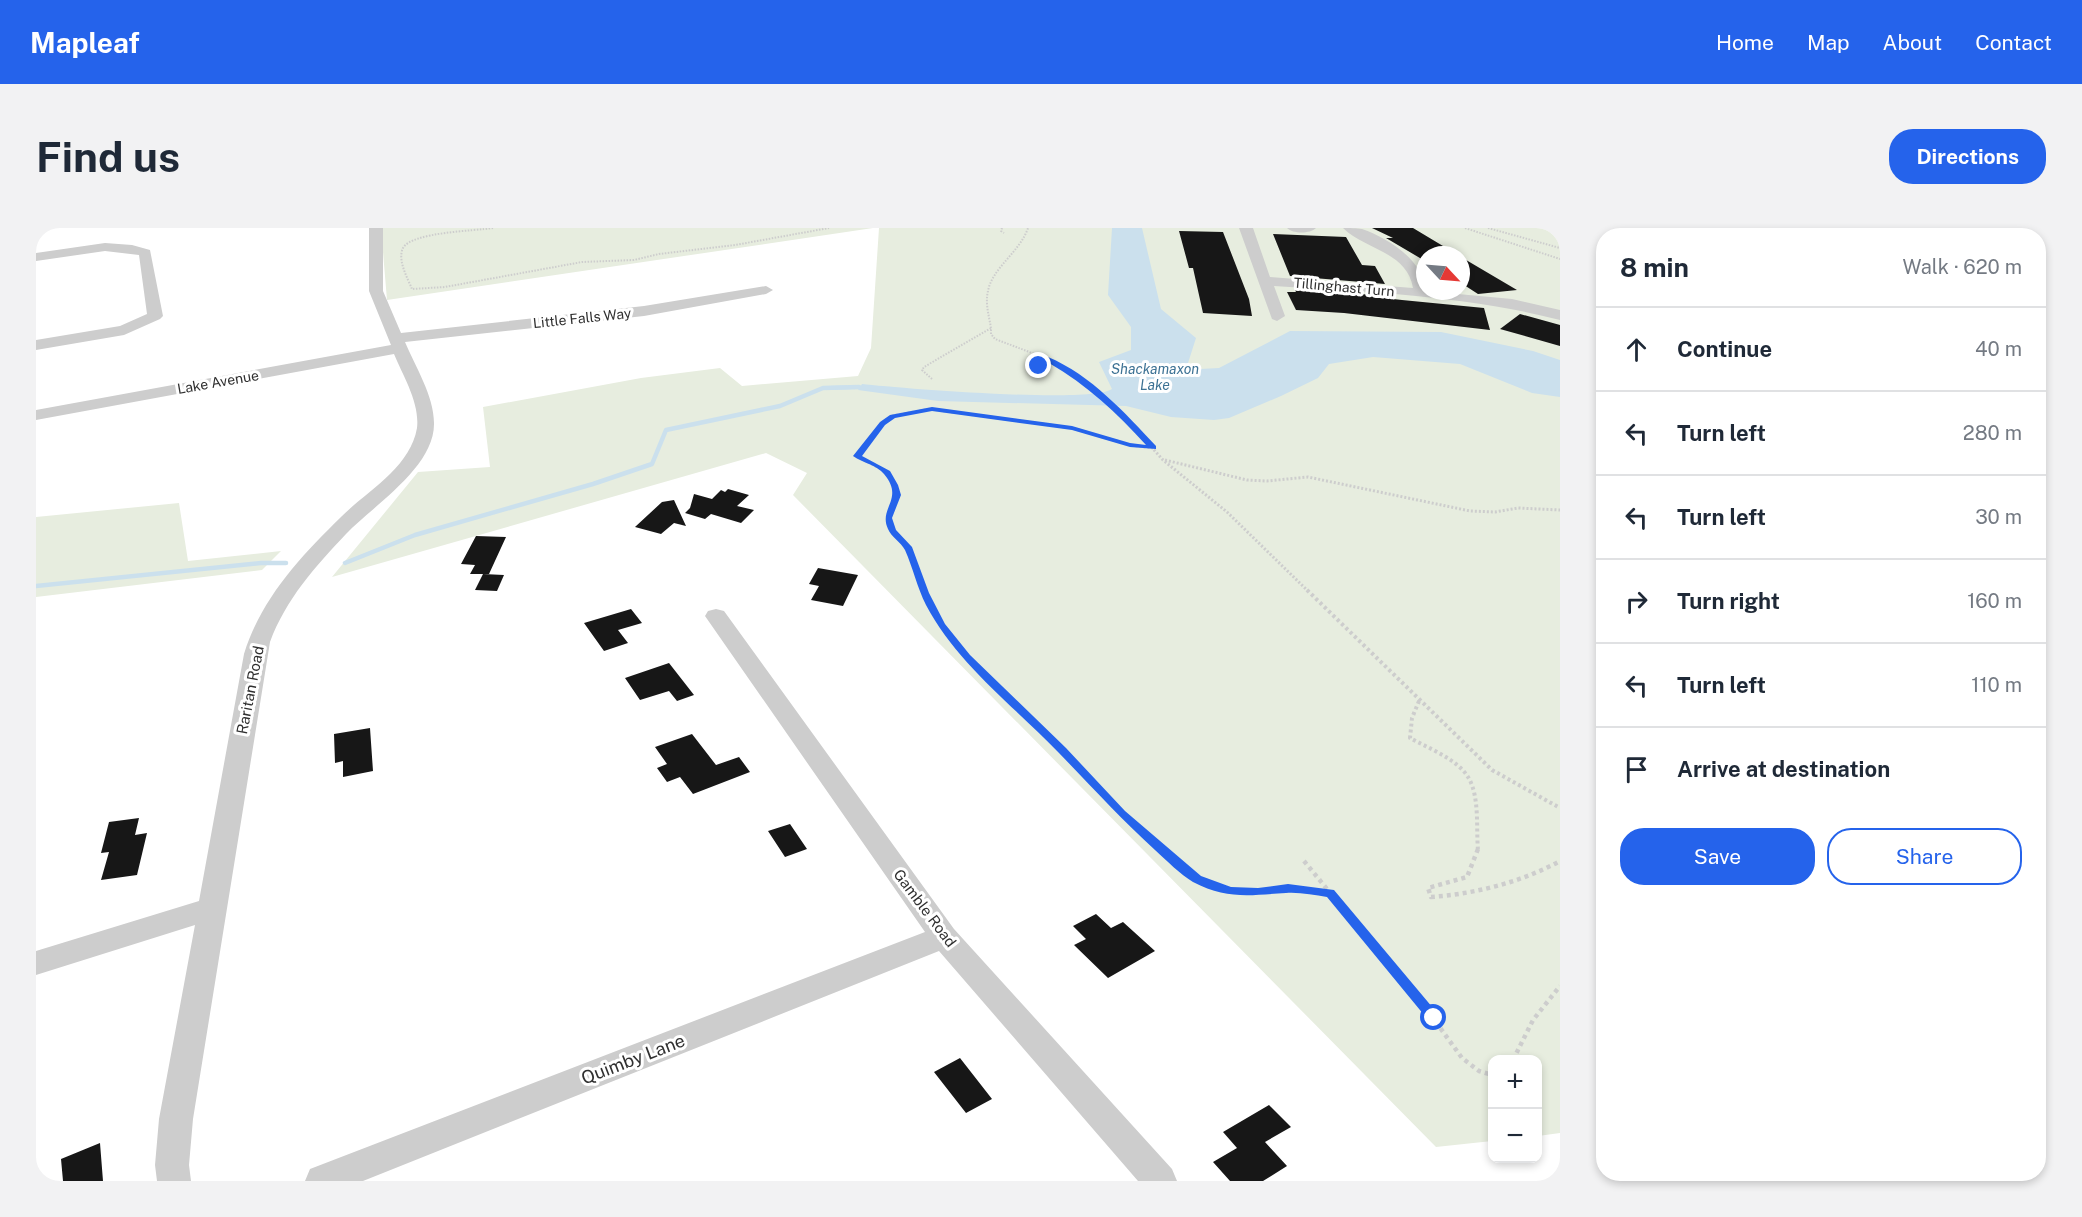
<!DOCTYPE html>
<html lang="en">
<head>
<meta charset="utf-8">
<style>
	:root { --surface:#fff; --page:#f2f2f3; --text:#1f2937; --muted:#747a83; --line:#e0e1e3; --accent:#2563eb }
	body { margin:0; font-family:"Public Sans",sans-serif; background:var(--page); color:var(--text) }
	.controls { position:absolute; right:18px; bottom:18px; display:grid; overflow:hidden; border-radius:12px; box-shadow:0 3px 9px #0003 }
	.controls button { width:54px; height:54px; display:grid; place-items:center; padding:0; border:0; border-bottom:2px solid var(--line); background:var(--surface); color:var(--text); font:30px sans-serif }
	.compass { position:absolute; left:1380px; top:18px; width:54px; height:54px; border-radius:50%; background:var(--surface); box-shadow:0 3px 9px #0003; rotate:116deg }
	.stop { position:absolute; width:18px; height:18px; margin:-14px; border:4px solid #2563eb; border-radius:50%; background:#fff }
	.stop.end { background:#2563eb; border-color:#fff; box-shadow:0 2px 6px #0008 }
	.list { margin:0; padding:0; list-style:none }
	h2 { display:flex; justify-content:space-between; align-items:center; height:78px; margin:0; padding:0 24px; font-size:26px }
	h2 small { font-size:20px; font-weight:400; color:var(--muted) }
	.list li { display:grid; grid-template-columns:39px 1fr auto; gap:18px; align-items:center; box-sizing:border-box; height:84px; padding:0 24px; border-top:2px solid var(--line) }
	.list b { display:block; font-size:22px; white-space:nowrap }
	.list em { font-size:20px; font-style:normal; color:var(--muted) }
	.actions { display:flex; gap:12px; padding:18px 24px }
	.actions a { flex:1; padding:14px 0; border:2px solid var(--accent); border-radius:24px; text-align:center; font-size:21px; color:var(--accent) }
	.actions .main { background:var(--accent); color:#fff }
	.icon { flex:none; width:33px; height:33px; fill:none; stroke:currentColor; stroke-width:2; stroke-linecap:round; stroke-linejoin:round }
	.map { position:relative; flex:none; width:1524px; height:953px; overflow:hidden; border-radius:24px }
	header { display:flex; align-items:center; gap:36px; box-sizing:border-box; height:84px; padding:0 30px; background:var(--accent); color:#fff }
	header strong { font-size:28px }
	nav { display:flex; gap:33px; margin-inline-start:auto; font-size:21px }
	.intro { display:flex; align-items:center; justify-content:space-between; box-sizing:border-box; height:144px; padding:0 36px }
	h1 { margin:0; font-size:42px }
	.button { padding:15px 27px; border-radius:24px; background:var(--accent); color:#fff; font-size:21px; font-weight:700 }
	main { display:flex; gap:36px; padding:0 36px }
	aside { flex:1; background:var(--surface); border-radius:24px; box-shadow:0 3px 9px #0003 }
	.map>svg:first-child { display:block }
	.green { fill:#e7eddf; fill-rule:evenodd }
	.water { fill:#cbe0ed }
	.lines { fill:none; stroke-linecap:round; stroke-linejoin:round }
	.stream-far1 { stroke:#cbe0ed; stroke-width:4 }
	.stream { stroke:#cbe0ed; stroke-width:4.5 }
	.building { fill:#171717 }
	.path-far3 { stroke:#cdcdcd; stroke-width:2; stroke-dasharray:1.5 1.5; stroke-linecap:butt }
	.path-far2 { stroke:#cdcdcd; stroke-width:3; stroke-dasharray:2 2; stroke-linecap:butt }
	.path-far1 { stroke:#cdcdcd; stroke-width:4; stroke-dasharray:3 3; stroke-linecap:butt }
	.path { stroke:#cdcdcd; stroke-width:4.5; stroke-dasharray:4 4; stroke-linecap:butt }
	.minor { fill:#cdcdcd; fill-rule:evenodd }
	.route { fill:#2563eb }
	.labels { text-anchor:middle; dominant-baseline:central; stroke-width:6; stroke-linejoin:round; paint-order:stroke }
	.far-street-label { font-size:14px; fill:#303030; stroke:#fff }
	.far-water-label { font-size:14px; font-style:italic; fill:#3d7294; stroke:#fff }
	.street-label { font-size:15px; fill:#303030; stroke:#fff }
	.near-street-label { font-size:18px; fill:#303030; stroke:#fff }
</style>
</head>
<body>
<header>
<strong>Mapleaf</strong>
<nav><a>Home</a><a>Map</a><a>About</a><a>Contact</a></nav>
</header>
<div class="intro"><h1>Find us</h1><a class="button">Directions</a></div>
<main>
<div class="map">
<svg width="1524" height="953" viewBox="0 0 1524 953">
	<rect width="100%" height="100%" fill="#fff"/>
	<path class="green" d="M345,0h492l-486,72z
		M843,0h681v905l-22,3v-76h-46v81l-56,6 -643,-652 14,-22 -41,-20 -434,124 86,-105 72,-5 -7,-60 158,-29 79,-10 22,18 116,-10 13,-28zM1389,27h36v36h-36z
		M143,275l9,58 93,-10 -19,19 -226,27v-80z"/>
	<path class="water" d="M1076,0h30l19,81 35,29 -8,25 12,6 19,-1 71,-37 151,1 92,19 27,9v37l-28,-4 -72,-29 -87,-7 -44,7 -11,14 -37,18 -52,22 -15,2 -43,-3 -45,-11 -188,-5 -80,-11 4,-6c36,4 229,20 250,5l-13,-27 32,-12v-23l-23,-32z"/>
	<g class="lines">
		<path class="stream-far1" d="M792,160l31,-1"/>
		<path class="stream" d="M309,335l70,-28 178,-51 59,-20 14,-34 114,-24 43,-18 36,-1
			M0,358l225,-23h25"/>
	</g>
	<path class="building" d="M1336,0h41l45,27h-33v6l-39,-23h7z
		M1143,3l44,1 26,67 3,17 -49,-3 -10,-45h-4z
		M1237,6l73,3 16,28 13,1 10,18 -95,-8z
		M1425,29l56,33 -39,4 -17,-11z
		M1259,62l97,6 1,3 9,1 82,8 6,22 -146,-17 -48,-3 -9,-18h9z
		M1484,86l40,11v21l-60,-17z
		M692,261l21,6 -12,11 17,4 -13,13 -30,-9 -6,5 -20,-6 5,-5 4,-14 18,5 9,-9 4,2z
		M638,272l12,26 -12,-3 -13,11 -26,-7 27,-25z
		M440,308l30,1 -17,37h-19l5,-9 -14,-1z
		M782,340l40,7 -15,31 -32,-6 8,-14 -10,-2z
		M447,346l21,1 -7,16 -22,-1z
		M595,381l11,14 -24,7 10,13 -24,8 -20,-28z
		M633,435l25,32 -17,6 -8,-10 -29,9 -15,-22z
		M334,500l3,43 -30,6v-16l-8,2 -1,-29z
		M656,506l24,31 23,-8 11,15 -57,22 -13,-17 -13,5 -10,-14 10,-4 -12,-17z
		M103,590l-4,17 12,-2 -10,42 -36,5 8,-28 -8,1 8,-31z
		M754,596l17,25 -22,8 -17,-26z
		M1060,686l15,14 12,-6 32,29 -47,27 -34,-33 12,-6 -13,-13z
		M924,830l32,41 -26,14 -32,-41z
		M1233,877l22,22 -26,15 22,24 -24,15h-33l-17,-19 24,-14 -14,-16z
		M64,915l3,38h-40l-2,-22z"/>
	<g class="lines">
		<path class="path-far3" d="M457,0c-19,3 -81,4 -90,20 -6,12 5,31 9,41l33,-2 137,-25 52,-2 25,-6 76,-9 94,-17
			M966,0l-1,3 3,2
			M1429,0l95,31
			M1452,0l72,20
			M955,100c-2,-12 -6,-25 -3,-37 4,-23 32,-39 40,-63
			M995,131h17l-3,5 -13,1 -3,-3z
			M1012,131l42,29
			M896,151l-10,-9 2,-3 67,-39v6l4,5 53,20"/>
		<path class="path-far2" d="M1052,158l30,24 45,50 64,52 81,79
			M1129,232l82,20 20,1 41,-4 162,34 25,1 23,-4 42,2
			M887,363l-15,-44 -16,-17 -4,-12 9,-23 -3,-10 -7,-13 -30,-16 25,-33 10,-7 39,-7 141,19 58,17 23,3"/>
		<path class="path-far1" d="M887,362l18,35 26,32 95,93 59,64 43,36
			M1271,362l185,180 68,38
			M1383,473l-7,17 -2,20c18,10 47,21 58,39 12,19 8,52 10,73"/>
		<path class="path" d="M1126,621l35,30 33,12 28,1 30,-4 42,5
			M1442,621l-11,28 -39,11 3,9c43,-3 91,-15 129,-36
			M1268,633l129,157 29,40 17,13 13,4
			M1477,832l20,-40 27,-34"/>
		<path class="minor" d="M333,0h14v63l18,42 243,-27 122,-20 7,4 -7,4 -122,22 -239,26c10,24 29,54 29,81 1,44 -60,82 -88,111 -31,33 -60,65 -76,108l-77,477 -4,46 2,16h-34l-2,-16 4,-46 36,-194 -159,50v-24l163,-50 45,-247c17,-55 56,-97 97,-137 27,-27 69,-49 76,-89 3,-25 -14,-52 -23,-74l-358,66v-10l355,-65 -22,-54z
			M1203,0h14l17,49 143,11c-6,-37 -50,-39 -70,-60 6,0 14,0 19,1 26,9 63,32 63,62l87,8 48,11v10c-93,-24 -191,-28 -286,-34l11,30 -8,5 -5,-2z
			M1251,0h29c-6,6 -23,6 -29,0z
			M69,15l27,2 18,5 13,66 -3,3 -36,16 -88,15v-10l84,-14 27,-12 -8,-59 -34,-4 -69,10v-8z
			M680,381l8,2 230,318 218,240 5,12h-39l-199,-230 -576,230h-58l5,-12 615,-237 -220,-316 3,-5z"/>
	</g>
	<path class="route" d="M1012,129c43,18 77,56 108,89v3l-26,-2 -58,-17 -140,-19 -37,7 -10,7 -23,31 28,15 8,14 3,10 -9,23 4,12 16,17 17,46 16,31 25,31 96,93 59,63 76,65 30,11 27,1 30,-4 46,6 104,124 2,4 -2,3h-9l-102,-124c-13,-2 -28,-5 -41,-4 -35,2 -59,7 -93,-11 -13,-8 -26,-21 -38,-32 -34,-31 -64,-64 -96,-97 -45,-47 -102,-89 -133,-148 -9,-18 -13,-37 -21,-55 -4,-8 -14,-13 -17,-21 -10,-21 17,-30 -4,-55 -7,-9 -21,-11 -31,-18l27,-34 10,-7 42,-8 140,19 58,17 16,2c-29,-32 -59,-60 -97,-82l-1,3 -12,1v-3l7,-1z"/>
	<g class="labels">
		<g class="far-street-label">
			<text transform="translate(1308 59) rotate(5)">Tillinghast Turn</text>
			<text transform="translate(546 90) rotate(-6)">Little Falls Way</text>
			<text transform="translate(182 154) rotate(-10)">Lake Avenue</text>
		</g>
		<g class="far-water-label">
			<text x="1119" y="141">Shackamaxon<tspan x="1119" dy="16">Lake</tspan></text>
		</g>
		<g class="street-label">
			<text transform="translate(214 462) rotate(-79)">Raritan Road</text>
			<text transform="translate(889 680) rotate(53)">Gamble Road</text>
		</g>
		<g class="near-street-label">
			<text transform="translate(597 831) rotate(-21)">Quimby Lane</text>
		</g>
	</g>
</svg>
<div class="controls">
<button>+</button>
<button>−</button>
</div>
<svg class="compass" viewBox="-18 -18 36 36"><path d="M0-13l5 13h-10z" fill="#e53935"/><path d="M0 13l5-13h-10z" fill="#747a83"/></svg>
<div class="stop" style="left:1398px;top:790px"></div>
<div class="stop end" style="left:1003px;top:138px"></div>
</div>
<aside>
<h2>8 min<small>Walk · 620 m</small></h2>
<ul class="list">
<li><svg class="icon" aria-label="ahead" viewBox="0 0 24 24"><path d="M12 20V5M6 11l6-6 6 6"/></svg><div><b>Continue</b></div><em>40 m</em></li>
<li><svg class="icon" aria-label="left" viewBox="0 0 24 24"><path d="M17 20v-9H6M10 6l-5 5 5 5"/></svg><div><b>Turn left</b></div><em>280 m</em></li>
<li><svg class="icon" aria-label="left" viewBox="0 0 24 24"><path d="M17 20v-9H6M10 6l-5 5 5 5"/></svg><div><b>Turn left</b></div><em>30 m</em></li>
<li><svg class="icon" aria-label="right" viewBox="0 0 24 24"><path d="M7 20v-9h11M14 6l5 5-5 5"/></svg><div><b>Turn right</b></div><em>160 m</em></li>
<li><svg class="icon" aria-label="left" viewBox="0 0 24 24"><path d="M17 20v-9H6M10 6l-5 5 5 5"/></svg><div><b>Turn left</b></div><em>110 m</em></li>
<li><svg class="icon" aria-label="arrive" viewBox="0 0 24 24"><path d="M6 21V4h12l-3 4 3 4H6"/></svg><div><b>Arrive at destination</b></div></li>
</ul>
<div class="actions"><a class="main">Save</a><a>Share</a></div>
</aside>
</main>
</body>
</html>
